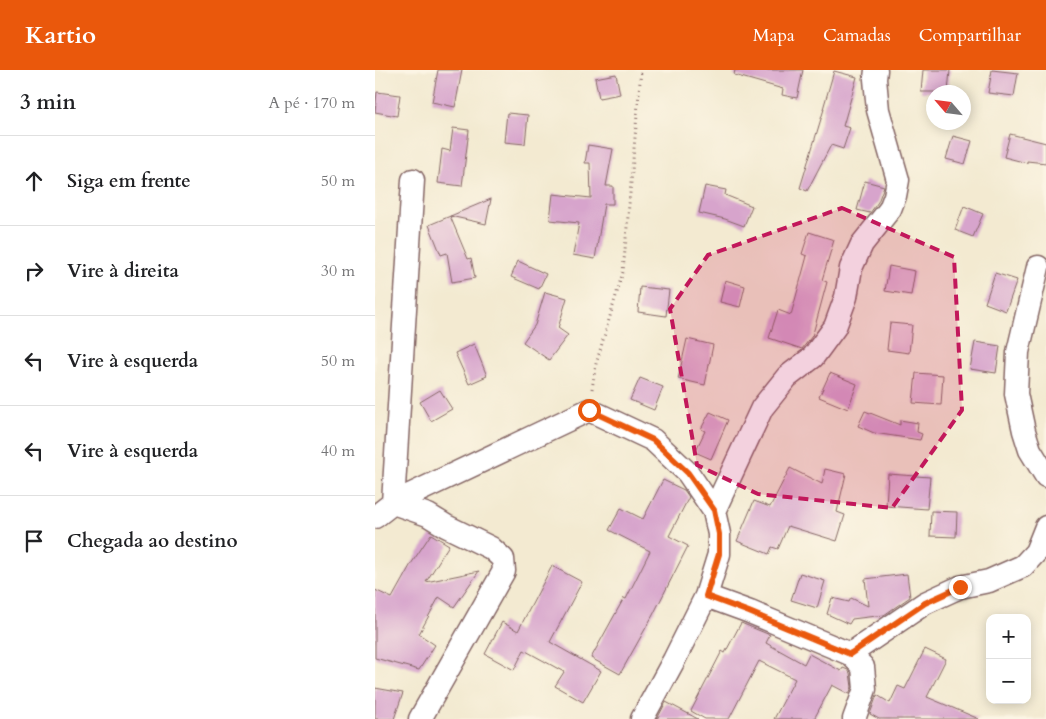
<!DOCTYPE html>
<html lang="pt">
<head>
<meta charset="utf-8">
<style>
	:root { --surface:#fff; --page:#f2f2f2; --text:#202124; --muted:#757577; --line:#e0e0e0; --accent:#ea580c }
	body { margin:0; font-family:Cardo,serif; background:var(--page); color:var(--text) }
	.controls { position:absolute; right:15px; bottom:15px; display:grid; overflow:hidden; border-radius:10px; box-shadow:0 2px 12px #0003 }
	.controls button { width:45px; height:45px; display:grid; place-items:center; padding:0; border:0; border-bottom:1px solid var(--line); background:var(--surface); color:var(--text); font:25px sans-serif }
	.compass { position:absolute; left:551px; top:15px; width:45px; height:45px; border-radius:50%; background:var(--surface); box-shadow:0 2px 12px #0003; rotate:298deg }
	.stop { position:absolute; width:15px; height:15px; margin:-11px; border:4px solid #ea580c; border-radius:50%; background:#fff }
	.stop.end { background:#ea580c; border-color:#fff; box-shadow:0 1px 5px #0008 }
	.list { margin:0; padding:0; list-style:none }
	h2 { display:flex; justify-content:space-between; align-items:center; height:65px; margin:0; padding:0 20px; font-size:21px }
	h2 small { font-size:16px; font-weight:400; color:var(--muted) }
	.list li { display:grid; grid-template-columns:32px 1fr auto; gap:15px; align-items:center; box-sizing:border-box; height:90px; padding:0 20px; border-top:1px solid var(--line) }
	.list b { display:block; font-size:19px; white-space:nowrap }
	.list em { font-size:16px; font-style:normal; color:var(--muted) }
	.icon { flex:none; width:28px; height:28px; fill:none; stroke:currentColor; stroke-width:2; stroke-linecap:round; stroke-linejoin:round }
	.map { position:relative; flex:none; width:671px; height:649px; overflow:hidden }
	header { display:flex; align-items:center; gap:30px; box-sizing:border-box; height:70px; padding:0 25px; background:var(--accent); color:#fff }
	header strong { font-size:24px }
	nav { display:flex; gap:28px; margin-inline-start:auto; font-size:18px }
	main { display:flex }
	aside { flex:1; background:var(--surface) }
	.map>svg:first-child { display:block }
	.building { fill:#d7a4cc }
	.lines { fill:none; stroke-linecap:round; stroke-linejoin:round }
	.minor-casing { stroke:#856665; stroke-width:25 }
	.path { stroke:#856665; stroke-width:3; stroke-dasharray:1 4; stroke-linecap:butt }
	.minor { stroke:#fff; stroke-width:22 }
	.route { stroke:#ea580c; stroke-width:6 }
	.marked { fill:#c2185b; fill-opacity:0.2; stroke:#c2185b; stroke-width:4; stroke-dasharray:10 6; stroke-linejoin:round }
</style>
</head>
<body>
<header>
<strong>Kartio</strong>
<nav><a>Mapa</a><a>Camadas</a><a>Compartilhar</a></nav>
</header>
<main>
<aside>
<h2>3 min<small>A pé · 170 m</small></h2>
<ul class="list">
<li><svg class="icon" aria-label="ahead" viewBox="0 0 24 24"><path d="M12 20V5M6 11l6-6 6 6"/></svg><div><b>Siga em frente</b></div><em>50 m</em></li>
<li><svg class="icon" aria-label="right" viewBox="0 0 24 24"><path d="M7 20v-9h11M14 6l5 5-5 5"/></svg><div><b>Vire à direita</b></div><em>30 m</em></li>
<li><svg class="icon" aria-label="left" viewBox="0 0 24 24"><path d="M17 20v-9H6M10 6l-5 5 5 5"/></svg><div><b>Vire à esquerda</b></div><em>50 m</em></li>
<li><svg class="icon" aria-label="left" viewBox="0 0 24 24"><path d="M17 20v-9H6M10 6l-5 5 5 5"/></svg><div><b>Vire à esquerda</b></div><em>40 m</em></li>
<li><svg class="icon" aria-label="arrive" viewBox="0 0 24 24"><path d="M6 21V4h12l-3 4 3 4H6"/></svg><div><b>Chegada ao destino</b></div></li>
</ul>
</aside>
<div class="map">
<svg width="671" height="649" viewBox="0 0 671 649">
	<rect width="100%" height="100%" fill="#fcf5e5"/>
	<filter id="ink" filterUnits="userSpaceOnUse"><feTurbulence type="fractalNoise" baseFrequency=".02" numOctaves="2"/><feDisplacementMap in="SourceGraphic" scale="10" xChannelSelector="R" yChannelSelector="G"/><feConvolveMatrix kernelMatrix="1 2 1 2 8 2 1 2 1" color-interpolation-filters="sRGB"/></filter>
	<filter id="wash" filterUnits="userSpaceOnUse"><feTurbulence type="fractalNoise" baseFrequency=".0096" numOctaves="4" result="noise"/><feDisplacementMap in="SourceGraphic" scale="20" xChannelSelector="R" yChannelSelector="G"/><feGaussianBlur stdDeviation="1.12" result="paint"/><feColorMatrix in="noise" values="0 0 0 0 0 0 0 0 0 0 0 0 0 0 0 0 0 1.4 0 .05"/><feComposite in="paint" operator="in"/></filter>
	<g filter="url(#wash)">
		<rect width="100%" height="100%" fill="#f3ead1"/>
		<g id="blocks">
			<path class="building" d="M63,0h24l-7,37 -23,-5z
				M360,0h68l-6,28 -15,-3 1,-6 -49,-14z
				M548,0h27l-2,22h-27z
				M617,0l26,3 -4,23 -26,-3z
				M459,1l23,6 -14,49 7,2 -7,21 -12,-4 -24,46 -7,-3 24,-79h-1z
				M241,4l4,20 -21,4 -4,-20z
				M2,22l23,3 -3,21 -22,-4z
				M132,43l21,2 -3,29 -21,-2z
				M78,58l16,2 -7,56 -24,-3 4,-34 8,2z
				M635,64l36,9v20l-19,-2v2l-23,-6z
				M578,66l19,5 -7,23 -19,-5z
				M213,75l25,4 -7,37h7v18h-9l-9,55 -22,-4 6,-32 -29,-3 3,-26 38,4 -1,-35h-5z
				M490,111l19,5 -6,16 -8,11 -13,-3z
				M330,116l21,4 -1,5 27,11 -8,20 -19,-7 -26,-6z
				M116,129l-5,25 -36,-8 18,43 3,-1 4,20 -23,4 -5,-29 -6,2 -12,-30z
				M589,136l19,8 -10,23 -18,-7z
				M434,162l25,8 -12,40 5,2 -13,48 -2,6 -10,13 -33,-11 9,-28 13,5 16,-59 -5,-2z
				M143,191l28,13 -7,15 -28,-12z
				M514,196l26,5 -4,24 -26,-4z
				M620,203l22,7 -11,31 -21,-8z
				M350,210l20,6 -5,21 -20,-5z
				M265,217l29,3 -3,26 -28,-4z
				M170,222l22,6 -9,30 10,7 -19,25 -26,-18 12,-17z
				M515,253l22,2 -3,28 -22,-3z
				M312,269l26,6 -8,40 -27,-6z
				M600,272l25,4 -4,27 -26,-4z
				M99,274l13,32 -18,8 -14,-31z
				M455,303l27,11 -9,25 -29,-12z
				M541,303l27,2 -2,30 -28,-2z
				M265,308l23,9 -9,23 -24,-10z
				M65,320l12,19 -21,12 -11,-19z
				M490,341l35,14v-5l18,3 -1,9 5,2 -2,6 -46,-7 -16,-7z
				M335,342l18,8 -17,39 -16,-7 10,-21 -4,-2z
				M415,398l32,16 3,-15 21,5 -9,38 8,3 -8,26 -49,-15 -10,23 -6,-2 -3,7 -32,-13 17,-40 16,6z
				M513,404l42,3 -3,32 -41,-3z
				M288,410l21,10 5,7 -20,39 19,10 -35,69 -33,59 -29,-16 33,-60 2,1 24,-48 -41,-21 12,-22 22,11z
				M556,441l26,1 -1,25 -26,-1z
				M56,464l18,11 -23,37 53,-11 -25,36 -15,-10 -20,37 16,11 -16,25 -44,-12v-68l17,8 19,-34z
				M177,496l30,16 -32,60 51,29 -18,31 -28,-16 9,-14 -40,-22 -10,20 -29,-16 17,-32 16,9z
				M425,503l25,8 -8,27 -26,-8z
				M532,504l3,23 -26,18 -32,4 -3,5 -22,-10 5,-16 17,4 2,-4 17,8 -3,-27z
				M366,553l29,12 -4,8 38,21 5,-10 32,17 2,-3 5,2 2,3 2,14 -3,7 -17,-9 -18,34h-40l21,-40 -36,-18 -30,58h-24l-14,-8 31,-60 3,2z
				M550,579l21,10 -19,38 52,22h-100l-9,-5 7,-19 13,8 8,-17 7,3z
				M0,618l28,5 -9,26h-19z
				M291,632l32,17h-41z"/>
		</g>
	</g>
	<g filter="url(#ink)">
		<use href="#blocks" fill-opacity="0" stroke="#856665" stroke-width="1"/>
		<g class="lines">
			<g class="minor-casing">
				<path id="minor" d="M38,110l-20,323 196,-93 64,30 35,33 26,38 5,23v20l-13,42 -32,64 -32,59
					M663,197l-20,85 -2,42 8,37 6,19 16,26
					M339,441l48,-103 25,-31 26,-20 22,-30 11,-30 5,-29 11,-24 28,-35 5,-13 3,-16 -20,-70 -3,-31 1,-9
					M0,447l18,-14 35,12 18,11 45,22 12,11 1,12 -84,148
					M331,526l44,16 100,42 13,13 2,22 -11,30
					M475,584l75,-51 35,-16 29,-6 34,-15 13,-14 10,-25"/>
			</g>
			<path class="path" d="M217,319l4,-25 27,-92 18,-202"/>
			<use href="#minor" class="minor"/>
		</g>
	</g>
	<g class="lines" filter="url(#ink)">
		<path class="route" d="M214,340l64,30 35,33 26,37 5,24v20l-13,42 43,16 101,42 75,-51 35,-16"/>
	</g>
	<path class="marked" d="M467,138l112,49 8,153 -70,98 -134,-14 -61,-29 -27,-156 38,-54z"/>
</svg>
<div class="controls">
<button>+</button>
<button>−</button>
</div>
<svg class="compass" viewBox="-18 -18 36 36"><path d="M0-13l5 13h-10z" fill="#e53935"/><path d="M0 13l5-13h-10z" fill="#757577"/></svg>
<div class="stop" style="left:214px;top:340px"></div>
<div class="stop end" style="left:585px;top:517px"></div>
</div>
</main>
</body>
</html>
